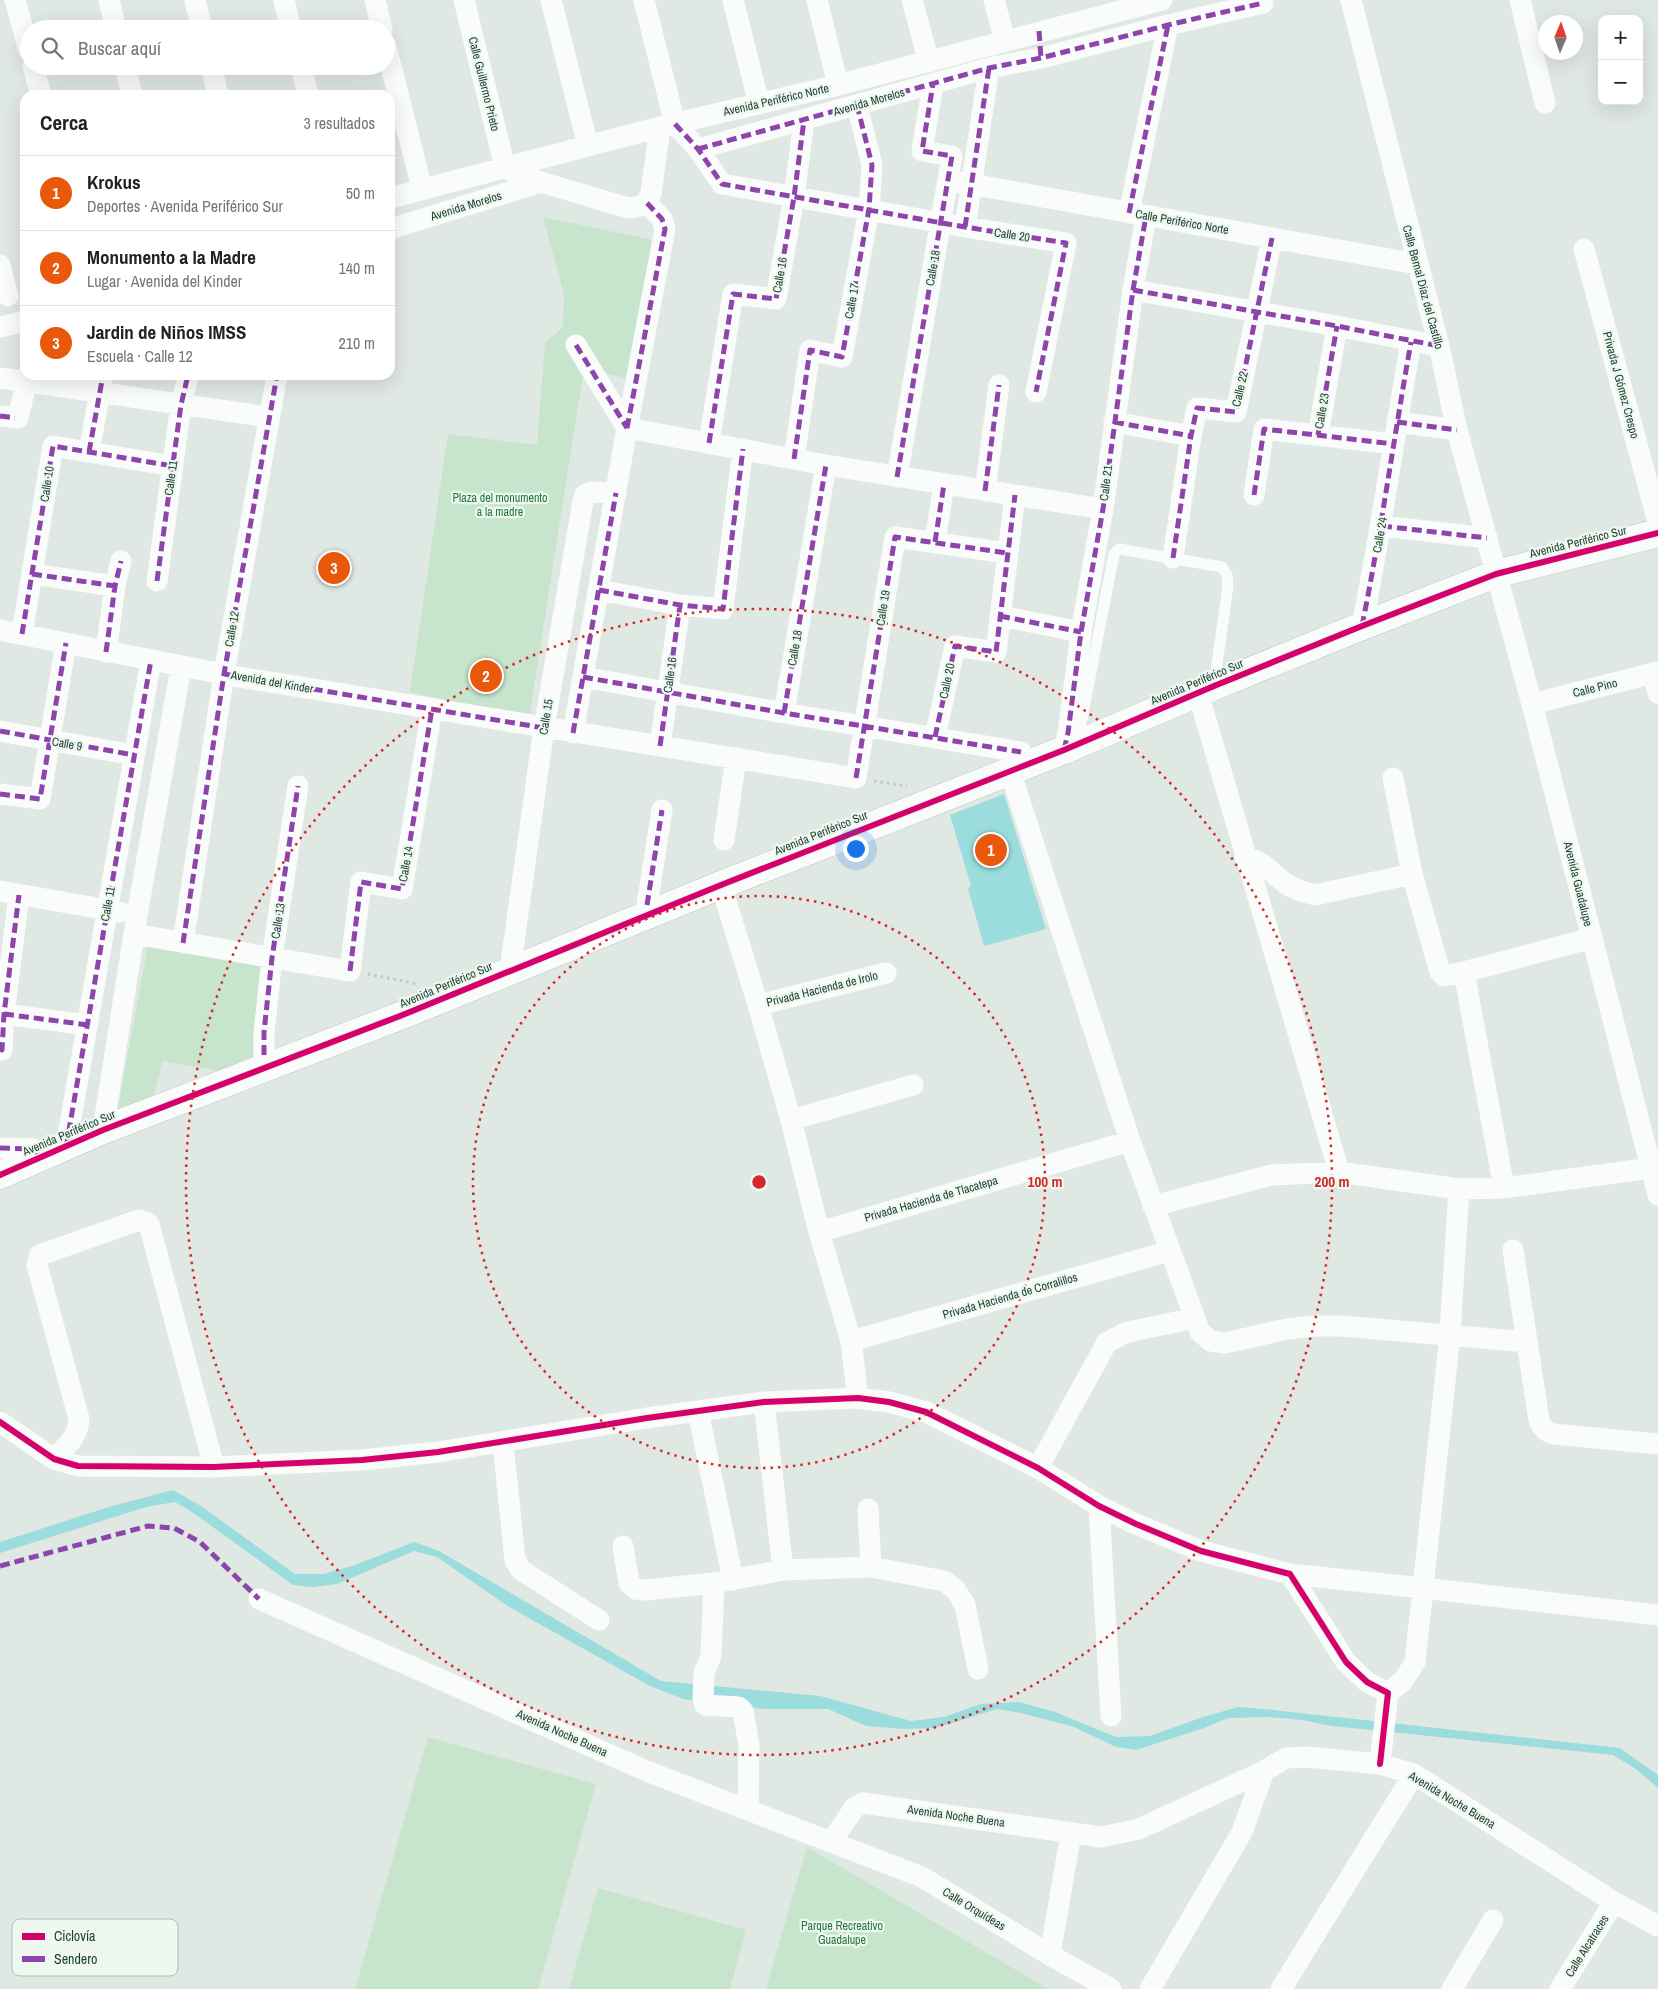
<!DOCTYPE html>
<html lang="es">
<head>
<meta charset="utf-8">
<style>
	:root { --surface:#fff; --page:#f6f6f6; --text:#222; --muted:#767676; --line:#e0e0e0; --accent:#ea580c }
	body { margin:0; font-family:"Archivo Narrow",sans-serif; background:var(--page); color:var(--text) }
	.controls { position:absolute; right:15px; top:15px; display:grid; overflow:hidden; border-radius:10px; box-shadow:0 5px 20px #0002 }
	.controls button { width:45px; height:45px; display:grid; place-items:center; padding:0; border:0; border-bottom:1px solid var(--line); background:var(--surface); color:var(--text); font:25px sans-serif }
	.compass { position:absolute; left:1538px; top:15px; width:45px; height:45px; border-radius:50%; background:var(--surface); box-shadow:0 5px 20px #0002; rotate:2deg }
	.you { position:absolute; left:855px; top:848px; width:18px; height:18px; margin:-12px; border:4px solid #fff; border-radius:50%; background:#1a73e8; box-shadow:0 0 0 8px #1a73e833 }
	.badge { display:grid; place-items:center; width:32px; height:32px; border-radius:50%; background:var(--accent); color:#fff; font-size:16px; font-weight:700 }
	.pin { position:absolute; translate:-50% -50%; border:2px solid #fff; box-shadow:0 1px 5px #0006 }
	.list { margin:0; padding:0; list-style:none }
	h2 { display:flex; justify-content:space-between; align-items:center; height:65px; margin:0; padding:0 20px; font-size:21px }
	h2 small { font-size:16px; font-weight:400; color:var(--muted) }
	.list li { display:grid; grid-template-columns:32px 1fr auto; gap:15px; align-items:center; box-sizing:border-box; height:75px; padding:0 20px; border-top:1px solid var(--line) }
	.list b { display:block; font-size:19px; white-space:nowrap }
	.list p { margin:0; font-size:16px; white-space:nowrap; color:var(--muted) }
	.list em { font-size:16px; font-style:normal; color:var(--muted) }
	.icon { flex:none; width:28px; height:28px; fill:none; stroke:currentColor; stroke-width:2; stroke-linecap:round; stroke-linejoin:round }
	.map { position:relative; flex:none; width:1658px; height:1989px; overflow:hidden }
	.search { position:absolute; background:var(--surface); box-shadow:0 5px 20px #0002; left:20px; top:20px; width:375px; height:55px; display:flex; align-items:center; gap:12px; box-sizing:border-box; padding:0 18px; border-radius:28px; color:var(--muted); font-size:19px }
	.panel { position:absolute; background:var(--surface); box-shadow:0 5px 20px #0002; left:20px; top:90px; width:375px; height:290px; border-radius:15px }
	.map>svg:first-child { display:block }
	.green { fill:#c7e4cc }
	.water { fill:#9bdcdc }
	.lines { fill:none; stroke-linecap:round; stroke-linejoin:round }
	.secondary-casing { stroke:#b9c5bf; stroke-width:29 }
	.path { stroke:#bec9c4; stroke-width:3; stroke-dasharray:2.5 4; stroke-linecap:butt }
	.lane { stroke:#fafcfb; stroke-width:11 }
	.street { stroke:#fafcfb; stroke-width:21 }
	.secondary { stroke:#fafcfb; stroke-width:28 }
	.quiet { stroke:#8e44ad; stroke-width:5; stroke-dasharray:10 5; stroke-linecap:butt }
	.cycleway-casing { stroke:#eef8f1; stroke-width:9 }
	.cycleway { stroke:#d6006c; stroke-width:6 }
	.ring { fill:none; stroke:#d62828; stroke-width:2.5; stroke-dasharray:2.5 5 }
	.labels { text-anchor:middle; dominant-baseline:central; stroke-width:4.5; stroke-linejoin:round; paint-order:stroke }
	.street-label { font-size:12px; fill:#1d3d2f; stroke:#eef8f1 }
	.park-label { font-size:12px; fill:#237837; stroke:#eef8f1 }
	.key { fill:#eef8f1; stroke:#afc0b7; stroke-width:1 }
	.key-label { font-size:14px; fill:#1d3d2f }
	.centre { fill:#d62828; stroke:#eef8f1; stroke-width:2.5 }
	.ring-label { font-size:15px; text-anchor:middle; font-weight:bold; fill:#d62828; stroke:#eef8f1; stroke-width:4.5; stroke-linejoin:round; paint-order:stroke }
</style>
</head>
<body>
<div class="map">
<svg width="1658" height="1989" viewBox="0 0 1658 1989">
	<rect width="100%" height="100%" fill="#e0e8e4"/>
	<path class="green" d="M543,217l114,24 -27,138 -46,-11 -55,350 -119,-26 38,-258 89,11 8,-102 18,-16 1,-33z
		M148,945l118,19 -6,89 -42,18 -55,-10 -10,36 -35,11z
		M428,1737l168,47 -58,205h-183z
		M807,1847l241,142h-282z
		M598,1888l148,42 -16,59h-161z"/>
	<path class="water" d="M1004,794l42,135 -62,17 -16,-57 3,-3 -21,-71z
		M173,1490l28,16 94,68h29l31,-9 59,-23 25,9 222,130 159,15 91,25 33,-4 37,-13 38,-2 36,10 61,25 34,-1 53,-19 35,-10 25,2 357,39 38,27v13l-22,-19 -23,-14 -281,-29 -31,-6 -32,-3 -41,1 -24,10 -68,22 -20,-3 -42,-20 -53,-14 -24,-4 -62,19 -31,1 -38,-3 -38,-17h-64l-81,-10 -35,-14 -142,-80 -69,-48 -23,-6 -77,33 -24,3 -20,-2 -101,-73 -17,-10 -29,5 -146,46v-11l112,-36z"/>
	<g class="lines">
		<g class="secondary-casing">
			<path id="secondary" d="M0,1175l103,-45 297,-114 321,-131 343,-135 150,-64 148,-60 134,-52 162,-41"/>
		</g>
		<path class="path" d="M874,781l33,5
			M368,974l50,10"/>
		<path class="lane" d="M1077,744l37,-190 5,-5 103,18 5,8 1,11 -14,99"/>
		<path class="street" d="M15,0l14,51
			M109,0l7,29
			M195,0l7,29
			M284,0l7,29
			M375,0l7,29
			M464,0l41,168 36,14 87,26c13,-1 18,-2 23,-15l9,-66
			M551,0l37,146
			M644,0l31,124 23,25 24,35 243,43 101,16 -30,149
			M733,0l26,104
			M817,0l21,85
			M912,0l17,62
			M994,0l11,41
			M1351,0l88,346 18,84 75,274 126,491
			M1520,0l25,103
			M386,46l36,143
			M33,66l8,29
			M125,66l7,29
			M211,66l7,29
			M301,66l7,29
			M698,149l291,-81 52,-10 127,-33 95,-22
			M948,180l469,84
			M390,198l270,-71 178,-42 324,-85
			M1129,213l39,-188
			M965,227l24,-159
			M390,229l151,-47
			M1584,249l74,273
			M0,265l8,31
			M1133,290l204,36 102,20
			M0,327l25,-6
			M576,345l51,83 199,37 277,44
			M0,378l269,39
			M0,416l18,2 10,-43
			M1114,422l77,14
			M1397,422l60,8
			M1318,435l19,-109
			M709,443l24,-149 43,5 18,-102 10,-77
			M89,452l14,-77
			M794,459l16,-109 32,7 27,-148 3,-44 -15,-60
			M897,477l55,-321 -30,-5 11,-67
			M985,491l14,-106
			M1254,495l10,-66 130,15
			M1382,526l105,12
			M935,542l9,-58
			M1173,558l18,-122 6,-28 39,4 36,-174
			M32,574l83,12
			M157,581l24,-176 7,-30
			M599,590l81,15 43,4 20,-160
			M1000,616l81,16
			M1362,626c19,-94 32,-189 49,-284
			M0,630l233,46 623,102 39,-241 112,16
			M22,634l31,-188 120,20
			M106,652l9,-66 6,-25
			M1653,673l5,20
			M583,677l201,36 237,39
			M1198,693l141,479
			M1532,704l126,-32
			M784,713l42,-248
			M0,731l134,24
			M573,733l54,-305 38,-199 -3,-10 -15,-16
			M935,737l20,-91 41,6 19,-157
			M660,746l20,-141
			M1064,750l4,-17 13,-101 22,-123 30,-219 13,-74
			M1010,771l120,370 70,191 11,9 14,2 62,-14 28,-3h27l185,16
			M1393,778l19,96
			M0,794l40,5 26,-156
			M724,840l12,-82
			M1245,857c20,5 25,15 40,26 10,7 19,9 30,12l97,-21 28,98 4,4 20,-4 128,-34
			M721,885l37,120 33,115 28,112 32,109 7,57
			M0,891l120,21
			M647,905l15,-95
			M134,934l216,37 11,-89 41,7 30,-180
			M183,943l41,-269 53,-299
			M510,970l34,-242 39,-227 2,-6 7,-3 24,1
			M1464,972l40,216
			M758,1005l128,-32
			M4,1014l84,11
			M0,1049l2,1 2,-36 15,-119
			M264,1055v-23l8,-74 26,-172
			M791,1120l122,-35
			M103,1130l34,-215 44,-248
			M66,1147l85,-487
			M0,1148l33,1 8,8
			M1153,1206l119,-31 67,-3 120,17 45,-1 147,-20
			M819,1232l311,-91
			M1513,1250l26,170c3,8 7,12 15,14l104,10
			M851,1341l319,-90
			M764,1402l19,168
			M698,1411l35,169
			M0,1422l54,37 24,7 136,1 148,-7 76,-8 209,-34 117,-16 94,-4 31,4 37,10 112,56 61,38 37,18 65,27 89,23 56,88 21,20 21,11 -8,71
			M503,1443l12,117 6,10 78,50
			M54,1459c12,-12 24,-22 25,-40l-42,-154 3,-10 99,-35 10,4 65,243
			M1038,1468l69,-126 21,-10 67,-14
			M1099,1506l12,210
			M868,1509l3,58
			M623,1546l6,37 6,6 11,1 68,-7 69,-13 88,-3 73,14 11,8 10,16 13,64
			M1290,1574l133,14 27,-254 9,-145
			M714,1583l-3,73 -7,17 -1,26 2,6 34,2 4,4 6,34 -1,64
			M259,1599l390,173 273,105 128,78 61,34
			M1388,1693l15,-12 12,-19 8,-74 235,27
			M831,1842l24,-35 8,-4 238,34 38,-8 125,-58 22,-13 21,-1 73,7 34,10 200,128 44,24
			M1050,1955l21,-122
			M1150,1989l92,-157 22,-61
			M1281,1989l133,-215
			M1452,1989l41,-69
			M1560,1989l54,-87"/>
		<use href="#secondary" class="secondary"/>
		<path class="quiet" d="M1039,31l2,27
			M675,124l23,25 24,35 243,43 101,16 -30,149
			M698,149l291,-81 52,-10 127,-33 95,-22
			M1129,213l39,-188
			M965,227l24,-159
			M1133,290l204,36 102,20
			M576,345l51,83
			M0,416l15,2
			M1114,422l77,14
			M1397,422l60,8
			M627,428l38,-199 -3,-10 -15,-16
			M1318,435l19,-109
			M709,443l24,-149 43,5 18,-102 10,-77
			M89,452l14,-77
			M794,459l16,-109 32,7 27,-148 3,-44 -15,-60
			M897,477l55,-321 -30,-5 11,-67
			M985,491l14,-106
			M1254,495l10,-66 130,15
			M1382,526l105,12
			M935,542l9,-58
			M1173,558l18,-122 6,-28 39,4 36,-174
			M32,574l83,12
			M157,581l24,-176 7,-30
			M599,590l81,15 43,4 20,-160
			M1000,616l81,16
			M1362,626c19,-94 32,-189 49,-284
			M22,634l31,-188 120,20
			M106,652l9,-66 6,-25
			M224,674l320,54
			M583,677l201,36 237,39
			M784,713l42,-248
			M0,731l134,24
			M573,733l43,-240
			M935,737l20,-91 41,6 19,-157
			M660,746l20,-141
			M1064,750l4,-17 13,-101 22,-123 30,-219 13,-74
			M856,778l39,-241 112,16
			M0,794l40,5 26,-156
			M647,905l15,-95
			M183,943l41,-269 53,-299
			M350,971l11,-89 41,7 30,-180
			M4,1014l84,11
			M0,1049l2,1 2,-36 15,-119
			M264,1055v-23l8,-74 26,-172
			M66,1147l85,-487
			M0,1148l33,1 8,8
			M0,1566l148,-40 26,2 26,14 59,57"/>
		<g class="cycleway-casing">
			<path id="cycleway" d="M0,1175l103,-45 297,-114 321,-131 343,-135 150,-64 148,-60 134,-52 162,-41
				M0,1422l54,37 24,7 136,1 148,-7 76,-8 209,-34 117,-16 94,-4 31,4 37,10 112,56 61,38 37,18 65,27 89,23 56,88 21,20 21,11 -8,71"/>
		</g>
		<use href="#cycleway" class="cycleway"/>
	</g>
	<g class="ring">
		<circle cx="759" cy="1182" r="286"/>
		<circle cx="759" cy="1182" r="573"/>
	</g>
	<g class="labels">
		<g class="street-label">
			<text transform="translate(484 84) rotate(76)">Calle Guillermo Prieto</text>
			<text transform="translate(776 100) rotate(-13)">Avenida Periférico Norte</text>
			<text transform="translate(869 102) rotate(-16)">Avenida Morelos</text>
			<text transform="translate(466 206) rotate(-17)">Avenida Morelos</text>
			<text transform="translate(1182 222) rotate(10)">Calle Periférico Norte</text>
			<text transform="translate(1012 235) rotate(9)">Calle 20</text>
			<text transform="translate(933 268) rotate(-80)">Calle 18</text>
			<text transform="translate(780 275) rotate(-80)">Calle 16</text>
			<text transform="translate(1423 287) rotate(75)">Calle Bernal Díaz del Castillo</text>
			<text transform="translate(852 301) rotate(-80)">Calle 17</text>
			<text transform="translate(1621 385) rotate(75)">Privada J Gómez Crespo</text>
			<text transform="translate(1240 389) rotate(-77)">Calle 22</text>
			<text transform="translate(1322 411) rotate(-80)">Calle 23</text>
			<text transform="translate(171 478) rotate(-82)">Calle 11</text>
			<text transform="translate(1106 483) rotate(-83)">Calle 21</text>
			<text transform="translate(47 484) rotate(-81)">Calle 10</text>
			<text transform="translate(1380 535) rotate(-80)">Calle 24</text>
			<text transform="translate(1578 542) rotate(-14)">Avenida Periférico Sur</text>
			<text transform="translate(883 608) rotate(-81)">Calle 19</text>
			<text transform="translate(232 629) rotate(-80)">Calle 12</text>
			<text transform="translate(795 648) rotate(-80)">Calle 18</text>
			<text transform="translate(670 675) rotate(-82)">Calle 16</text>
			<text transform="translate(947 681) rotate(-78)">Calle 20</text>
			<text transform="translate(272 682) rotate(10)">Avenida del Kinder</text>
			<text transform="translate(1197 682) rotate(-23)">Avenida Periférico Sur</text>
			<text transform="translate(1595 688) rotate(-14)">Calle Pino</text>
			<text transform="translate(546 717) rotate(-81)">Calle 15</text>
			<text transform="translate(67 744) rotate(10)">Calle 9</text>
			<text transform="translate(821 833) rotate(-22)">Avenida Periférico Sur</text>
			<text transform="translate(406 864) rotate(-80)">Calle 14</text>
			<text transform="translate(1578 884) rotate(76)">Avenida Guadalupe</text>
			<text transform="translate(108 904) rotate(-80)">Calle 11</text>
			<text transform="translate(278 921) rotate(-81)">Calle 13</text>
			<text transform="translate(446 985) rotate(-23)">Avenida Periférico Sur</text>
			<text transform="translate(822 989) rotate(-14)">Privada Hacienda de Irolo</text>
			<text transform="translate(69 1133) rotate(-23)">Avenida Periférico Sur</text>
			<text transform="translate(931 1199) rotate(-16)">Privada Hacienda de Tlacatepa</text>
			<text transform="translate(1010 1296) rotate(-16)">Privada Hacienda de Corralillos</text>
			<text transform="translate(562 1733) rotate(24)">Avenida Noche Buena</text>
			<text transform="translate(1452 1800) rotate(31)">Avenida Noche Buena</text>
			<text transform="translate(956 1816) rotate(8)">Avenida Noche Buena</text>
			<text transform="translate(974 1909) rotate(31)">Calle Orquídeas</text>
			<text transform="translate(1587 1946) rotate(-58)">Calle Alcatraces</text>
		</g>
		<g class="park-label">
			<text x="500" y="498">Plaza del monumento<tspan x="500" dy="14">a la madre</tspan></text>
			<text x="842" y="1926">Parque Recreativo<tspan x="842" dy="14">Guadalupe</tspan></text>
		</g>
	</g>
	<rect x="12" y="1919" width="166" height="57" rx="8" class="key"/>
	<rect x="22" y="1933" width="23" height="7" fill="#d6006c"/>
	<rect x="22" y="1956" width="23" height="6" fill="#8e44ad"/>
	<g class="key-label">
		<text x="54" y="1941">Ciclovía</text>
		<text x="54" y="1964">Sendero</text>
	</g>
	<circle cx="759" cy="1182" r="8" class="centre"/>
	<g class="ring-label">
		<text x="1045" y="1187">100 m</text>
		<text x="1332" y="1187">200 m</text>
	</g>
</svg>
<div class="controls">
<button>+</button>
<button>−</button>
</div>
<svg class="compass" viewBox="-18 -18 36 36"><path d="M0-13l5 13h-10z" fill="#e53935"/><path d="M0 13l5-13h-10z" fill="#767676"/></svg>
<div class="you"></div>
<div class="pin badge" style="left:991px;top:850px">1</div>
<div class="pin badge" style="left:486px;top:676px">2</div>
<div class="pin badge" style="left:334px;top:568px">3</div>
<div class="search"><svg class="icon" aria-label="search" viewBox="0 0 24 24"><circle cx="10" cy="10" r="6"/><path d="M15 15l6 6"/></svg>Buscar aquí</div>
<section class="panel">
<h2>Cerca<small>3 resultados</small></h2>
<ul class="list">
<li><span class="badge">1</span><div><b>Krokus</b><p>Deportes · Avenida Periférico Sur</p></div><em>50 m</em></li>
<li><span class="badge">2</span><div><b>Monumento a la Madre</b><p>Lugar · Avenida del Kinder</p></div><em>140 m</em></li>
<li><span class="badge">3</span><div><b>Jardin de Niños IMSS</b><p>Escuela · Calle 12</p></div><em>210 m</em></li>
</ul>
</section>
</div>
</body>
</html>
